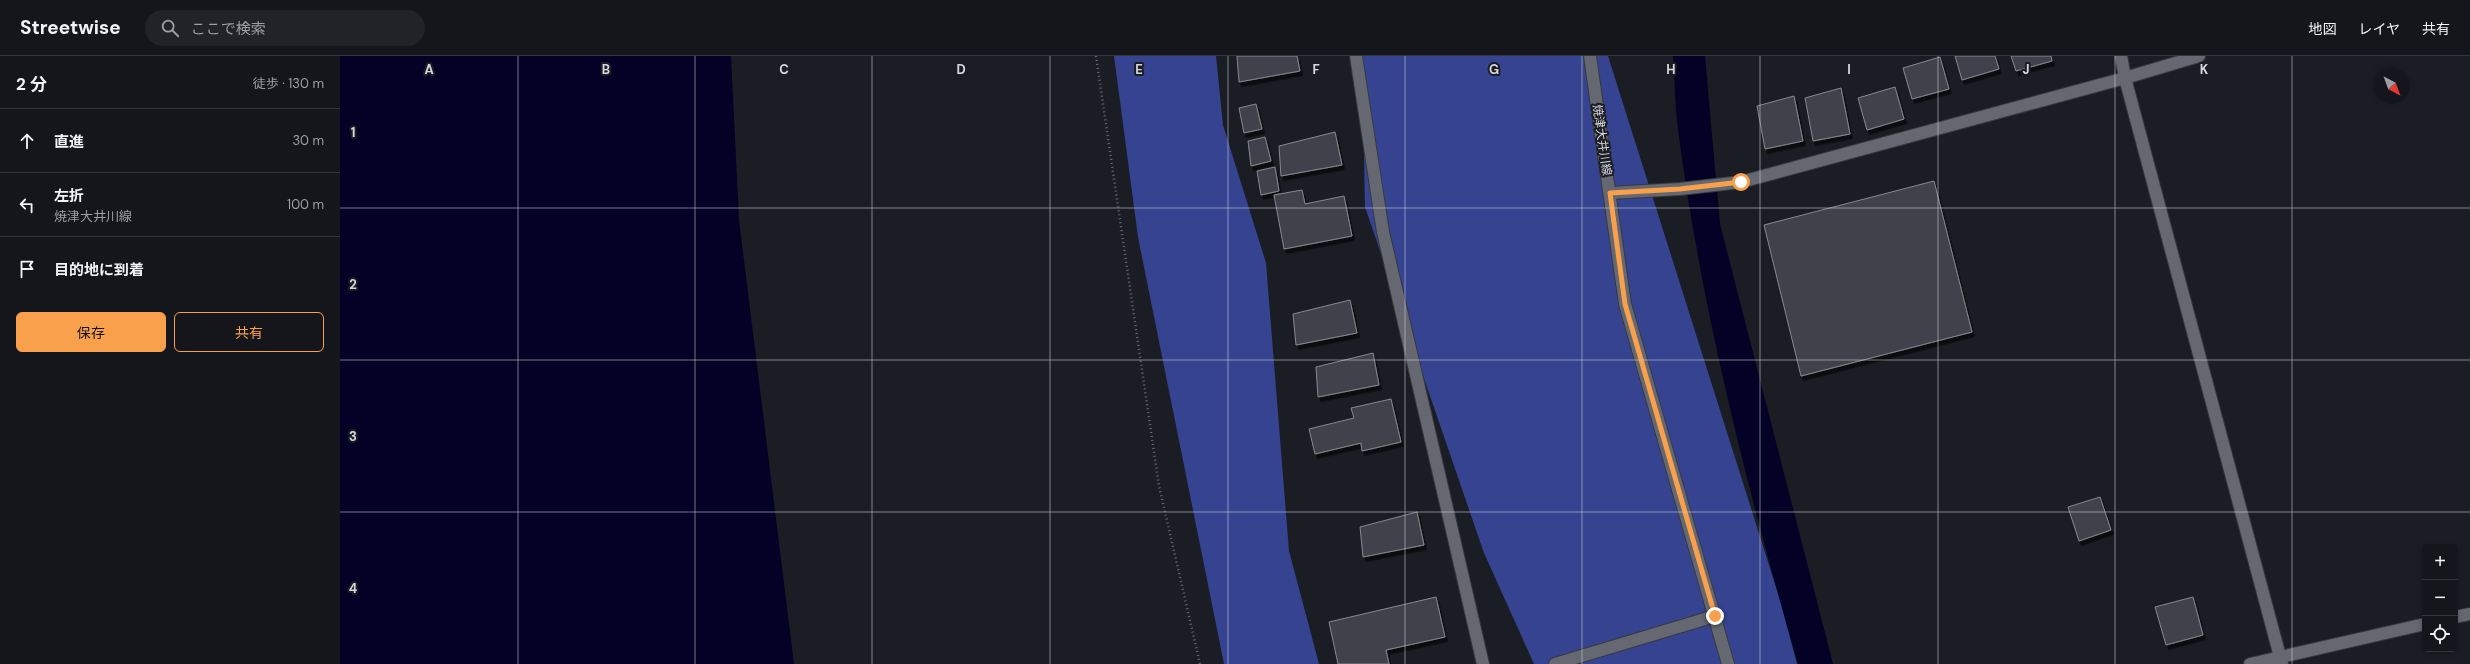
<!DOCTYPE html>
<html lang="ja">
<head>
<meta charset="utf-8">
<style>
	:root { --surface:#14161b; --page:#212328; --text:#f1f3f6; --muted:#9d9fa3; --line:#33353a; --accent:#f8a04b }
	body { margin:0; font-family:"DM Sans","Noto Sans JP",sans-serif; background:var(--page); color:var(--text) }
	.controls { position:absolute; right:12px; bottom:12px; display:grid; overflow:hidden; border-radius:6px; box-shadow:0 2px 6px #0003 }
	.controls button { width:36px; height:36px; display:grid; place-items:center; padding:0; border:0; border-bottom:1px solid var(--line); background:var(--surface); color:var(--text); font:20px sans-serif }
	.compass { position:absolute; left:2034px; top:12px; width:36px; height:36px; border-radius:50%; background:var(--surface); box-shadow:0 2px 6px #0003; rotate:139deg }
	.stop { position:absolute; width:12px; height:12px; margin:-9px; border:3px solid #f8a04b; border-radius:50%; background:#fff }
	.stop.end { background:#f8a04b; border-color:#fff; box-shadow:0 1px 4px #0008 }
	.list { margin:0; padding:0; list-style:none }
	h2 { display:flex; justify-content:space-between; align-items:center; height:52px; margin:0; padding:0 16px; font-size:17px }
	h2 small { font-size:13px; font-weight:400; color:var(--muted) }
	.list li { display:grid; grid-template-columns:26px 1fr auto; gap:12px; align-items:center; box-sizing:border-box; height:64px; padding:0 16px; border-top:1px solid var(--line) }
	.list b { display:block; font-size:15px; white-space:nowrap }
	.list p { margin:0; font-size:13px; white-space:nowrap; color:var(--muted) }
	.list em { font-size:13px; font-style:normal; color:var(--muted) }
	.actions { display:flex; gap:8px; padding:12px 16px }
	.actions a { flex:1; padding:9px 0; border:1px solid var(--accent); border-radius:6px; text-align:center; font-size:14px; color:var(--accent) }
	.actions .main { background:var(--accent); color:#111 }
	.icon { flex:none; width:22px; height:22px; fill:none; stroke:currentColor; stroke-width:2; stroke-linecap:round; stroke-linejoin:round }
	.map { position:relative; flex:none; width:2130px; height:608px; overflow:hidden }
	header { display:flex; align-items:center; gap:24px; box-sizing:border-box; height:56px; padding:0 20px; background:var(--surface); border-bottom:1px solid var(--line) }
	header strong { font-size:19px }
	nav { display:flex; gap:22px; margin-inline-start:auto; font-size:14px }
	.search { width:280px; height:36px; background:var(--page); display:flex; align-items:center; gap:10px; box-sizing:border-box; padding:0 14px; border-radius:22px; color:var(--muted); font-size:15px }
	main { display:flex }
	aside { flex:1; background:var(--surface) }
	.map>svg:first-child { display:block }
	.forest { fill:#354391 }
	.water { fill:#030125 }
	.building { fill:#41434b; stroke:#868891; filter:url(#shadow) }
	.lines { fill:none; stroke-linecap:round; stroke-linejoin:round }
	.minor-casing { stroke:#38393f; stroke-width:14 }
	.secondary-casing { stroke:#38393f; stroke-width:14 }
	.path { stroke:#696b71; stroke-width:2.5; stroke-dasharray:1 3; stroke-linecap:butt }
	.minor { stroke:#656870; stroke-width:12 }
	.secondary { stroke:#656870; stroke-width:12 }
	.route { stroke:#f8a04b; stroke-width:5 }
	.grid { fill:none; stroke:#d6d7dc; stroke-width:1; stroke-opacity:0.55 }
	.labels { text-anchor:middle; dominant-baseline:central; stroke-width:4; stroke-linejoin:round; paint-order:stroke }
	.street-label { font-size:12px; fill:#d6d7dc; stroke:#1b1d24 }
	.grid-label { font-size:13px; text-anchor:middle; font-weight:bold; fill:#d6d7dc; stroke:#1b1d24; stroke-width:4; stroke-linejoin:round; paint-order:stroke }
</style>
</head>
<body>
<header>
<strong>Streetwise</strong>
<div class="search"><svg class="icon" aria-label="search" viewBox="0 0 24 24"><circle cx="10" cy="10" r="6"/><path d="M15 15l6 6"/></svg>ここで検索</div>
<nav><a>地図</a><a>レイヤ</a><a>共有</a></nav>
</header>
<main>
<aside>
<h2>2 分<small>徒歩 · 130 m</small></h2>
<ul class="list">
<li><svg class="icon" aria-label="ahead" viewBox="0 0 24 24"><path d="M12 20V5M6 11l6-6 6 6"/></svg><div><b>直進</b></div><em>30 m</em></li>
<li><svg class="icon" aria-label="left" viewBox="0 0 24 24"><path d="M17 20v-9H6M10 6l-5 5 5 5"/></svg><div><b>左折</b><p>焼津大井川線</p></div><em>100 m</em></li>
<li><svg class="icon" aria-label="arrive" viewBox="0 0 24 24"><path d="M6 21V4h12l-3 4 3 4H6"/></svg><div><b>目的地に到着</b></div></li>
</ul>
<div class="actions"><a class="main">保存</a><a>共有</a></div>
</aside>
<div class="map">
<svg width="2130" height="608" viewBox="0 0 2130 608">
	<defs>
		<filter id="shadow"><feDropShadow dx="2.5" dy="4.5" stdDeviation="0" flood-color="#0009"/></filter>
	</defs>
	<rect width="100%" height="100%" fill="#1b1d24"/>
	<path class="forest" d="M774,0h102l7,69 43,138 23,288 30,113h-95l-86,-427z
		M1022,0h246l172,544 17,64h-263l-50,-111 -119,-346z"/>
	<path class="water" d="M0,0h391l8,164 55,444h-454z
		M1333,0h32l15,168 113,440h-35c-50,-173 -95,-348 -119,-527 -4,-27 -4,-54 -6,-81z"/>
	<path class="building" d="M897,0h60l3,15 -61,11z
		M1615,0h40l4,13 -37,11z
		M1671,0h40l1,5 -36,10z
		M1600,1l9,32 -37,10 -9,-31z
		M1555,31l9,32 -37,11 -9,-32z
		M1501,32l9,46 -37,7 -8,-43z
		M1454,40l9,45 -38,8 -8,-43z
		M916,48l6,25 -18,4 -5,-25z
		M995,76l7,33 -61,11 -2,-30z
		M925,81l6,24 -20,5 -3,-25z
		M935,111l4,24 -18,4 -4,-24z
		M1594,125l38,151 -171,44 -37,-151z
		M962,134l3,14 39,-8 8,40 -68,13 -10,-54z
		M1010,244l7,33 -61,12 -3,-31z
		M1033,297l6,32 -61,12 -2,-30z
		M1051,343l10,43 -39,9 -1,-8 -46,11 -6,-25 45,-11 -3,-10z
		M1760,441l11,33 -32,11 -11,-34z
		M1077,456l7,33 -61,12 -3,-30z
		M1096,541l9,40 -59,13 3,14h-51l-9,-42z
		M1853,541l10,38 -37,10 -11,-38z"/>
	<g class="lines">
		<g class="minor-casing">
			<path id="minor" d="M1016,0l27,176 100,432
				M1781,0l4,22 157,586
				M1270,137l70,-4 61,-7 384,-104 74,-22
				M2115,561l15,-3
				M1215,608l160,-48
				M1910,608l175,-40"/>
		</g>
		<g class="secondary-casing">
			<path id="secondary" d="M1250,0l35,248 103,360"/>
		</g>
		<path class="path" d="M756,0l63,430 41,178"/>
		<use href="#minor" class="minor"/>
		<use href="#secondary" class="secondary"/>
	</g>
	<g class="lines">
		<path class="route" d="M1375,560l-90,-312 -15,-111 70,-4 61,-7"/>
	</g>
	<path class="grid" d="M178,0v608M355,0v608M532,0v608M710,0v608M888,0v608M1065,0v608M1242,0v608M1420,0v608M1598,0v608M1775,0v608M1952,0v608M0,152h2130M0,304h2130M0,456h2130"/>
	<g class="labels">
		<g class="street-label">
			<text transform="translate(1262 84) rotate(82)">焼津大井川線</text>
		</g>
	</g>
	<g class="grid-label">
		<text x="89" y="18">A</text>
		<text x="266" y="18">B</text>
		<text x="444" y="18">C</text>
		<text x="621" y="18">D</text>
		<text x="799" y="18">E</text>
		<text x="976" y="18">F</text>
		<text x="1154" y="18">G</text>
		<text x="1331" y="18">H</text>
		<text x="1509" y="18">I</text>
		<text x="1686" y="18">J</text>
		<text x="1864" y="18">K</text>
		<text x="13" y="81">1</text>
		<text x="13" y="233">2</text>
		<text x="13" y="385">3</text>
		<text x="13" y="537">4</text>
	</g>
</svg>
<div class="controls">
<button>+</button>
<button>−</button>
<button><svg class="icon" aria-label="locate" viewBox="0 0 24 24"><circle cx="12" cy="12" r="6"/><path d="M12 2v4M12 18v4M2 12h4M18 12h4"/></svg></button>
</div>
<svg class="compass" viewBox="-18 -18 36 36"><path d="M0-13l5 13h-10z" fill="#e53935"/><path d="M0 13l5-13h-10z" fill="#9d9fa3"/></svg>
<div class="stop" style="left:1401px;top:126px"></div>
<div class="stop end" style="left:1375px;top:560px"></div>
</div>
</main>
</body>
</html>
